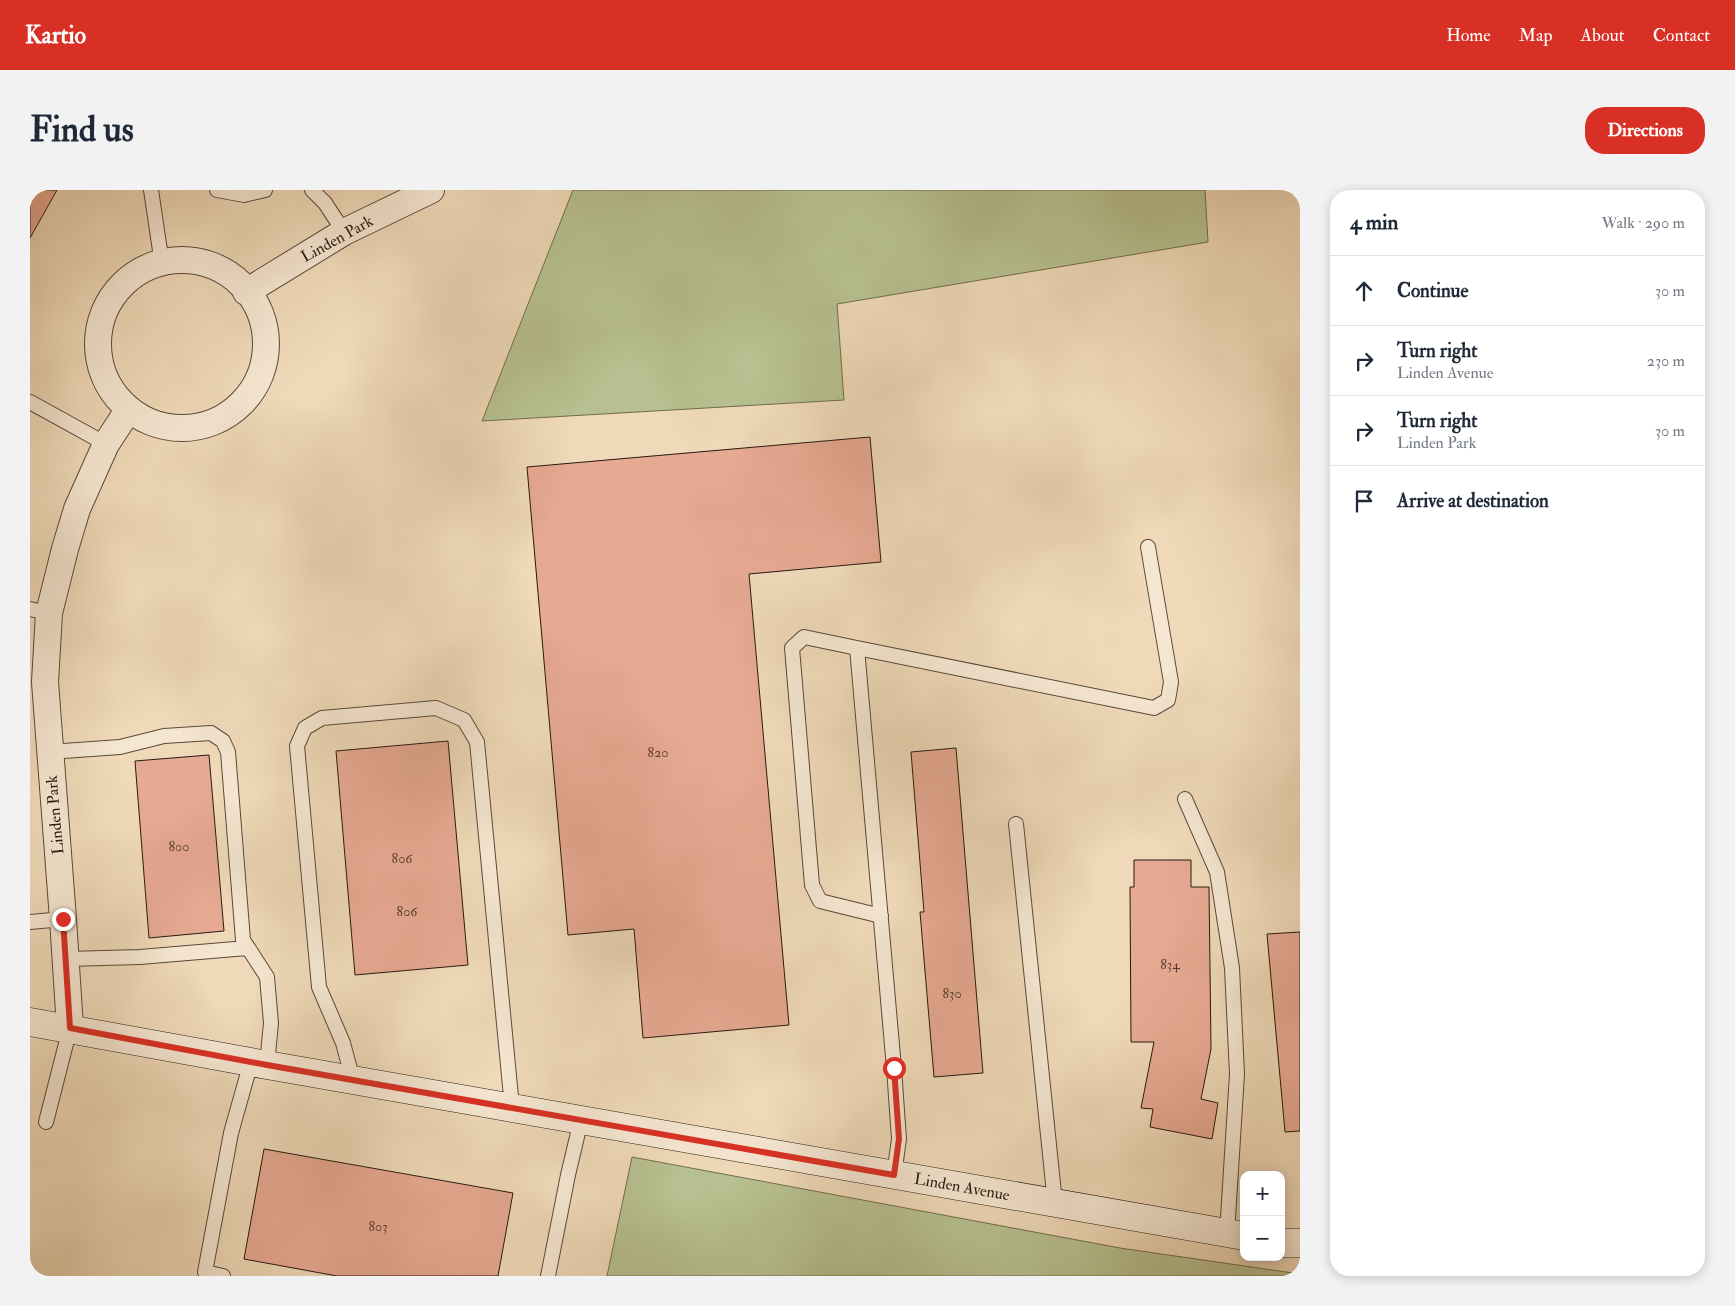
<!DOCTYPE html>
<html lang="en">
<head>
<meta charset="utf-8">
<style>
	:root { --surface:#fff; --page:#f2f2f3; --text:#1f2937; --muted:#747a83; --line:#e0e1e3; --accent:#d93025 }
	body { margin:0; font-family:"IM FELL Double Pica",serif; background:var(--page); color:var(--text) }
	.controls { position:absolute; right:15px; bottom:15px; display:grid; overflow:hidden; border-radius:10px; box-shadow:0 2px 12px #0003 }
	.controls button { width:45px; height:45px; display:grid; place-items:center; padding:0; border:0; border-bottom:1px solid var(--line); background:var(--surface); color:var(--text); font:25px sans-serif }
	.stop { position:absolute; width:15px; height:15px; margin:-11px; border:4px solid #d93025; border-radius:50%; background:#fff }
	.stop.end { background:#d93025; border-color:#fff; box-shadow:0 1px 5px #0008 }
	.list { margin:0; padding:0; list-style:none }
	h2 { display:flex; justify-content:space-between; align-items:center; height:65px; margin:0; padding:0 20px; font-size:21px }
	h2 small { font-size:16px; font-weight:400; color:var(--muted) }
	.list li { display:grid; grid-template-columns:32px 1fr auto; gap:15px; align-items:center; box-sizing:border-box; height:70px; padding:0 20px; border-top:1px solid var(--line) }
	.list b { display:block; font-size:19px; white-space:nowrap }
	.list p { margin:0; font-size:16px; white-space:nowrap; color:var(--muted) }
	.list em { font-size:16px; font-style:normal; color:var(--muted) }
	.icon { flex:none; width:28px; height:28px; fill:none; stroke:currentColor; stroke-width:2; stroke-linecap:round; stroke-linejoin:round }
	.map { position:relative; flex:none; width:1270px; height:1086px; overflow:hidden; border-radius:20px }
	header { display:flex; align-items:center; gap:30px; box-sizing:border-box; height:70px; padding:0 25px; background:var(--accent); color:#fff }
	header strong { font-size:24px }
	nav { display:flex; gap:28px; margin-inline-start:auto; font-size:18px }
	.intro { display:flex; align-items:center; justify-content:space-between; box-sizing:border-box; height:120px; padding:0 30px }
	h1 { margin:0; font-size:35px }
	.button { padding:12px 22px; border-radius:20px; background:var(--accent); color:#fff; font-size:18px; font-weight:700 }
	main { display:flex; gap:30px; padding:0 30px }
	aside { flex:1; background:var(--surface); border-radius:20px; box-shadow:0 2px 12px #0003 }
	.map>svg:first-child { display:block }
	.green { fill:#b7c090; stroke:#706c50 }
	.building { fill:#e6a992; stroke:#281911 }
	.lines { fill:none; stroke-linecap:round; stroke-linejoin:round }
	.service-casing { stroke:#5a493b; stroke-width:16 }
	.minor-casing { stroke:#5a493b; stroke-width:28 }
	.secondary-casing { stroke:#281911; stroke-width:29 }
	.service { stroke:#f5e6d1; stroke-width:14 }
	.minor { stroke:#f5e6d1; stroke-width:26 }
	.secondary { stroke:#f5e6d1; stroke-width:28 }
	.route { stroke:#d93025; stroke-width:6 }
	.labels { text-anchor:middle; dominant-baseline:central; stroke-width:5; stroke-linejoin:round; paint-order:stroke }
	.number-label { font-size:14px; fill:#583d31 }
	.street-label { font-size:16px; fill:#281911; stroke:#f5e6d1 }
</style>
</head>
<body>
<header>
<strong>Kartio</strong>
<nav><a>Home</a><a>Map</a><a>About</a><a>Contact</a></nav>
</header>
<div class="intro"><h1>Find us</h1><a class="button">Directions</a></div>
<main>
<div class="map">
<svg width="1270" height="1086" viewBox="0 0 1270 1086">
	<rect width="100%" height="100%" fill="#efd9b8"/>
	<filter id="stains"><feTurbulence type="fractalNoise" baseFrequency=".004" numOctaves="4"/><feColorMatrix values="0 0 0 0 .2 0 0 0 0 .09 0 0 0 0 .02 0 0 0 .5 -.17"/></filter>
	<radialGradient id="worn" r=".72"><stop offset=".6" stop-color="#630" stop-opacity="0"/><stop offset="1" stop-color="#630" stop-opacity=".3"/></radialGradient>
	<path class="green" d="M543,0h632l3,52 -371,62 7,96 -362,21z
		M602,967l488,91 180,26v2h-693z"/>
	<path class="building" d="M0,0h27l-27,48z
		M840,247l11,125 -132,12 40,451 -146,13 -9,-109 -66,6 -41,-468z
		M418,551l20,224 -113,10 -19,-224z
		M926,558l27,325 -49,4 -14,-165h4l-13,-160z
		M179,565l15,176 -75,7 -14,-177z
		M1104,670h57v27h18l2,162 -10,50 17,4 -6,36 -62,-12 3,-18 -12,-1 13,-66h-23l-1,-155h4z
		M1270,742v199l-15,1 -18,-198z
		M234,959l249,44 -15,83h-161l-93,-17z"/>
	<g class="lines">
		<g class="service-casing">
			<path id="service" d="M121,0l11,74
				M187,0l27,5 21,-5
				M282,0l13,13 19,29
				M0,212l76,42
				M0,419l19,4
				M827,458l297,60 14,-8 3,-18 -23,-135
				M19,562l71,-5 44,-11 47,-3 12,8 5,11 15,188 24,37 4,46 -4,42
				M1155,609l32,73 15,96 5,106 -10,160
				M986,634l39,379
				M851,726l-61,-15 -8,-16 -20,-237 12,-11 53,11 37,420 5,71 -5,36
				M0,732l33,-3
				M36,769l74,-2 107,-9
				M323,890l-10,-37 -24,-56 -22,-241 8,-18 17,-10 114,-10 28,12 13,22 35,365
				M16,932l24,-94
				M193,1086l-18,-4 26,-139 20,-71
				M518,1086l20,-101 13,-55"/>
		</g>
		<g class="minor-casing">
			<path id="minor" d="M68 154a84 84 0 1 1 168 0a84 84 0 1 1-168 0Z
				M216,102l98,-60 87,-42
				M40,838l-7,-109 -18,-237 4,-69 16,-64 12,-40 29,-65 23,-35"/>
		</g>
		<g class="secondary-casing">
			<path id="secondary" d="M0,832l237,43 977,171
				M1251,1053h19"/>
		</g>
		<use href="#service" class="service"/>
		<use href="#minor" class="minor"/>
		<use href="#secondary" class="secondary"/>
	</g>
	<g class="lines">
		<path class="route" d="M33,729l7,109 197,37 627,110 5,-36 -5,-71"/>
	</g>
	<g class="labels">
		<g class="number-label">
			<text x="628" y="562">820</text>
			<text x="149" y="656">800</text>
			<text x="372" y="668">806</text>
			<text x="377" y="721">806</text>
			<text x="1140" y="774">834</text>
			<text x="922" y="803">830</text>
			<text x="348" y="1036">803</text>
		</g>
		<g class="street-label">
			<text transform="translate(307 49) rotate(-29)">Linden Park</text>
			<text transform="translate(25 625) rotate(-95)">Linden Park</text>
			<text transform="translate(932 997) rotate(10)">Linden Avenue</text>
		</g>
	</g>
	<rect width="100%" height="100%" filter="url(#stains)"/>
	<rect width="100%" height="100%" fill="url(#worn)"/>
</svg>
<div class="controls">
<button>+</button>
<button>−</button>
</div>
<div class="stop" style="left:864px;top:878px"></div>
<div class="stop end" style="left:33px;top:729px"></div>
</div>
<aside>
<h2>4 min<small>Walk · 290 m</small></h2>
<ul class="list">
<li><svg class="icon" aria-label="ahead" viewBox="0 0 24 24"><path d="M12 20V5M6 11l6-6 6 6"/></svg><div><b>Continue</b></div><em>30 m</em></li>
<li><svg class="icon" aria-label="right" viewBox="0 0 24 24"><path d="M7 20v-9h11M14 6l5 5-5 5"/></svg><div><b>Turn right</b><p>Linden Avenue</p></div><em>230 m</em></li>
<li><svg class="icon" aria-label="right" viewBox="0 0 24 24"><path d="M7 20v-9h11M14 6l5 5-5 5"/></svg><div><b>Turn right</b><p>Linden Park</p></div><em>30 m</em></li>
<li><svg class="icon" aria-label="arrive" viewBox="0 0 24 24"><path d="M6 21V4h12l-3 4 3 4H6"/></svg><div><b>Arrive at destination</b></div></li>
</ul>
</aside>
</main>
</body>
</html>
